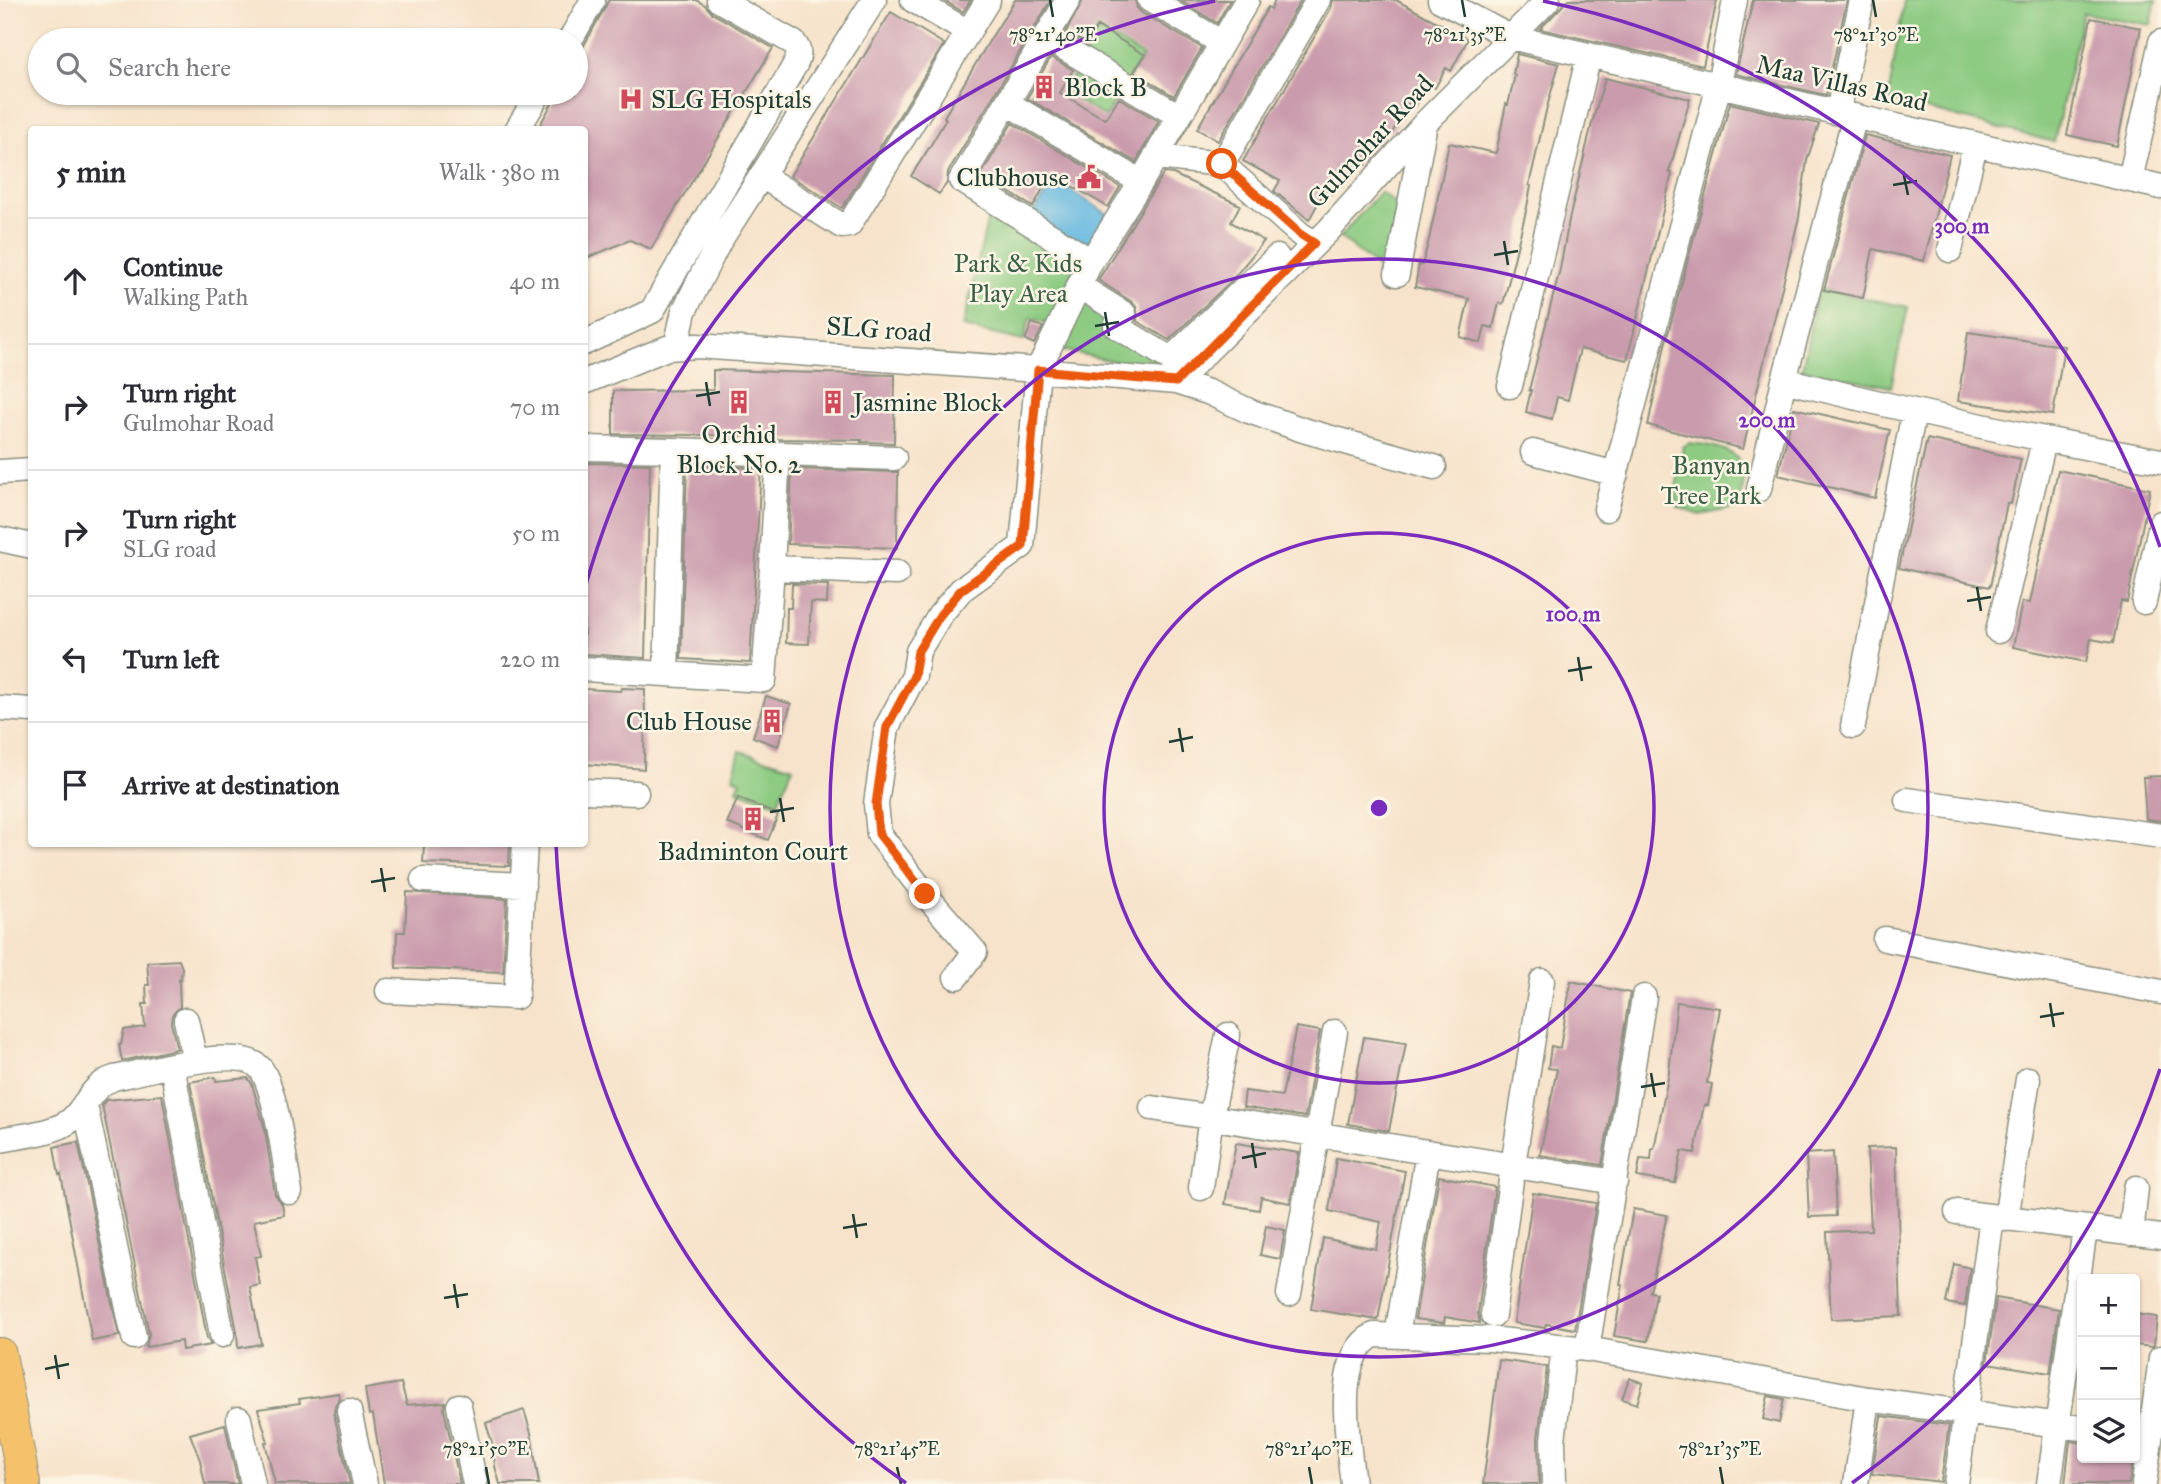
<!DOCTYPE html>
<html lang="en">
<head>
<meta charset="utf-8">
<style>
	:root { --surface:#fff; --page:#f7f7f7; --text:#2b2b33; --muted:#7c7c81; --line:#e1e1e2 }
	body { margin:0; font-family:"IM FELL Great Primer",serif; background:var(--page); color:var(--text) }
	.controls { position:absolute; right:21px; bottom:21px; display:grid; overflow:hidden; border-radius:7px; box-shadow:0 2px 5px #0004 }
	.controls button { width:63px; height:63px; display:grid; place-items:center; padding:0; border:0; border-bottom:2px solid var(--line); background:var(--surface); color:var(--text); font:35px sans-serif }
	.stop { position:absolute; width:21px; height:21px; margin:-16px; border:5px solid #ea580c; border-radius:50%; background:#fff }
	.stop.end { background:#ea580c; border-color:#fff; box-shadow:0 2px 7px #0008 }
	.list { margin:0; padding:0; list-style:none }
	h2 { display:flex; justify-content:space-between; align-items:center; height:91px; margin:0; padding:0 28px; font-size:30px }
	h2 small { font-size:23px; font-weight:400; color:var(--muted) }
	.list li { display:grid; grid-template-columns:46px 1fr auto; gap:21px; align-items:center; box-sizing:border-box; height:126px; padding:0 28px; border-top:2px solid var(--line) }
	.list b { display:block; font-size:26px; white-space:nowrap }
	.list p { margin:0; font-size:23px; white-space:nowrap; color:var(--muted) }
	.list em { font-size:23px; font-style:normal; color:var(--muted) }
	.icon { flex:none; width:38px; height:38px; fill:none; stroke:currentColor; stroke-width:2; stroke-linecap:round; stroke-linejoin:round }
	.map { position:relative; flex:none; width:2161px; height:1484px; overflow:hidden }
	.search { position:absolute; background:var(--surface); box-shadow:0 2px 5px #0004; left:28px; top:28px; width:560px; height:77px; display:flex; align-items:center; gap:18px; box-sizing:border-box; padding:0 24px; border-radius:38px; color:var(--muted); font-size:26px }
	.panel { position:absolute; background:var(--surface); box-shadow:0 2px 5px #0004; left:28px; top:126px; width:560px; height:721px; border-radius:7px }
	.map>svg:first-child { display:block }
	.green { fill:#8dcb82; stroke:#56845b; stroke-width:2 }
	.water { fill:#64b8e0; stroke:#427a8a; stroke-width:2 }
	.building { fill:#ca9bad }
	.lines { fill:none; stroke-linecap:round; stroke-linejoin:round }
	.minor-casing { stroke:#8b9080; stroke-width:27 }
	.major-casing { stroke:#8b9080; stroke-width:34 }
	.minor { stroke:#fff; stroke-width:24 }
	.major { stroke:#f5c16b; stroke-width:32 }
	.route { stroke:#ea580c; stroke-width:9 }
	.ticks { fill:none; stroke:#1f3d34; stroke-width:2.5 }
	.ring { fill:none; stroke:#7b2cbf; stroke-width:3.5 }
	.labels { text-anchor:middle; dominant-baseline:central; stroke-width:5; stroke-linejoin:round; paint-order:stroke }
	.street-label { font-size:26px; fill:#1f3d34; stroke:#fcf5e5 }
	.poi-label { font-size:26px; fill:#1f3d34; stroke:#fcf5e5; text-anchor:start }
	.park-label { font-size:26px; fill:#3a6048; stroke:#fcf5e5 }
	.ticks-label { font-size:18px; text-anchor:middle; fill:#1f3d34; stroke:#fcf5e5; stroke-width:5; stroke-linejoin:round; paint-order:stroke }
	.centre { fill:#7b2cbf; stroke:#fcf5e5; stroke-width:3.5 }
	.ring-label { font-size:21px; text-anchor:middle; font-weight:bold; fill:#7b2cbf; stroke:#fcf5e5; stroke-width:5; stroke-linejoin:round; paint-order:stroke }
</style>
</head>
<body>
<div class="map">
<svg width="2161" height="1484" viewBox="0 0 2161 1484">
	<rect width="100%" height="100%" fill="#fcf5e5"/>
	<filter id="ink" filterUnits="userSpaceOnUse"><feTurbulence type="fractalNoise" baseFrequency=".0143" numOctaves="2"/><feDisplacementMap in="SourceGraphic" scale="14" xChannelSelector="R" yChannelSelector="G"/><feConvolveMatrix kernelMatrix="1 2 1 2 8 2 1 2 1" color-interpolation-filters="sRGB"/></filter>
	<filter id="wash" filterUnits="userSpaceOnUse"><feTurbulence type="fractalNoise" baseFrequency=".00686" numOctaves="4" result="noise"/><feDisplacementMap in="SourceGraphic" scale="28" xChannelSelector="R" yChannelSelector="G"/><feGaussianBlur stdDeviation="1.57" result="paint"/><feColorMatrix in="noise" values="0 0 0 0 0 0 0 0 0 0 0 0 0 0 0 0 0 1.4 0 .05"/><feComposite in="paint" operator="in"/></filter>
	<g filter="url(#wash)">
		<rect width="100%" height="100%" fill="#f7e3cb"/>
		<path class="green" d="M1904,0h252l-5,25 -68,-12 -29,129 -166,-43z
			M1098,29l45,27 -17,26 -43,-26z
			M1081,62l43,24 -19,31 -42,-25z
			M1380,192l19,14 -15,67 -44,-36z
			M989,213l89,48 -28,63 -20,-6 -7,23 -60,-14z
			M1818,289l90,18 -17,80 -89,-18z
			M1084,292l89,82 -116,-25z
			M1689,443c23,2 57,6 55,36 -1,10 -4,18 -2,28l-42,8 -22,-8 -3,-13 8,-47z
			M740,751l53,16 -16,37 -40,-14 4,-9 -8,-4z"/>
		<path class="water" d="M1054,180l54,34 -23,36 -54,-33z"/>
		<g id="blocks">
			<path class="building" d="M609,0h87l9,5 7,8 61,35 -122,201 -21,-9 -46,19v-129h-47l21,-37h18v-33z
				M943,0h28l-8,12z
				M1015,0h36l-103,172 -1,11 -8,11 -28,-18 18,-28 17,-29 -2,-2 47,-79z
				M1083,0h52l2,8 5,5 60,35 -28,48 -40,-24 11,-17 -48,-29 -10,18 -21,-12z
				M1179,0h51l-13,23z
				M1275,0h26l-83,141 -21,-12 71,-122 3,2z
				M1333,0h63l72,39 -17,32 -5,-3 -11,20 -7,-4 -12,21 -7,-3 -17,31 -7,-3 -19,35 -13,-7 -21,36 -7,-4 -16,30 -35,-29 6,-10 -37,-20 88,-153z
				M1568,0h149l-14,66 -163,-37z
				M1753,0h94l-21,95 -90,-21z
				M891,12l53,32 -102,164 -52,-32z
				M2091,18l50,10 -24,118 -50,-11z
				M1517,54l42,10 -12,43 -18,78 2,1 -4,21 -24,97 -4,-1 -6,25 -8,-2 -4,17 -21,-6 9,-38 -54,-12 4,-23 3,1 7,-25 20,-97 47,10 10,-49 2,1 7,-30 -2,-1z
				M1051,57l22,13 -13,23 45,26 14,-21 40,23 -23,41 -109,-64z
				M1605,78l85,21 -21,73 3,1 -45,187 -47,-11 -12,51 -11,-3 -5,22 -26,-7 5,-22h-2l31,-121 9,-49 23,-97z
				M1730,103l89,21 -12,36 -8,57 -56,232 -95,-24 17,-80z
				M1012,123l108,64 -12,20 -57,-33 -18,33 -52,-32z
				M1865,135l85,20 -26,106 -51,-12 -10,49 -39,-8z
				M1164,173l9,1 67,31 -9,17 33,19 -32,39 -63,60 -32,-19v-13l-5,-6 -34,-22z
				M1032,323l11,4 -9,17 -9,-4z
				M1968,332l96,14 -11,69 -95,-14z
				M713,370l182,5 -1,68 -33,-1 1,-2 -91,-1v-3l-158,-2v-43l100,-1z
				M1794,408l96,22 -15,68 -97,-23z
				M1927,439l94,20 -10,45 -4,-1 -17,84 -91,-19z
				M584,463l66,1 -5,194 -61,-4z
				M687,465l74,3 -11,195 -69,-4z
				M792,469l106,3 -1,76 -109,-4z
				M2058,470l92,19 -23,113 -6,-1 -8,42 -22,-4 -5,23 -73,-15 9,-45 8,1z
				M792,584l36,1 -1,18 -16,-1 -2,42 -23,-1 1,-35h4z
				M622,688l23,1 -1,80 -60,-5v-75l37,2z
				M766,696l25,8 -13,42 -25,-9z
				M2161,776v45l-15,-2 -3,-42z
				M738,798l40,17 -10,25 -41,-17z
				M424,844h86l-1,22 -86,-3z
				M407,892l100,7 -4,73 -107,-4 1,-36h8z
				M179,960l3,8 -1,11h-2l1,28 -8,8 -1,8 6,26 -55,12 -3,-16h2l3,-15 21,-3 -2,-23h4l-1,-19h3l-2,-23z
				M1571,981l59,12 -28,172 -62,-10 17,-86 -9,-1 3,-22 9,2z
				M1677,1002l43,6 -13,75 5,1 -4,21h-4l-9,48 -13,-2 -7,32 -38,-6 3,-18 11,1 1,-11h2l15,-77z
				M1296,1027l24,4 -15,86 -62,-10 2,-16 37,5z
				M1364,1037l42,6 -17,88 -41,-7z
				M215,1077l1,4 32,-3 4,6 13,46 10,64 7,10 2,11 -30,6 7,35 -6,1 5,28 -10,2 11,57 -23,4 -1,-16 -47,-250z
				M162,1095l45,243 4,7 -29,5 -1,-9 -35,6 3,-13 -47,-229 4,-5z
				M78,1142l41,194 -27,5 -31,-167 -2,1 -5,-28z
				M1236,1143l63,10 -9,50 -29,-6 -2,13 -34,-6z
				M1896,1147l5,169 -70,3 -4,-87 44,-2 -4,-82z
				M1833,1152l3,64 -27,1 -3,-63z
				M1336,1158l69,13 -27,149 -67,-11 12,-71 53,11 5,-27 -52,-11z
				M1439,1176l56,11 -17,126 2,10 -35,-6 -1,6 -29,-4z
				M1533,1193l63,10 -21,126 -29,-5 -1,4 -31,-5z
				M1633,1209l34,6 -17,77 6,1 -8,48 -34,-5 9,-51 -3,-1z
				M1266,1226l19,4 -5,29 -20,-4z
				M1954,1264l16,4 -5,38 -19,-3z
				M1996,1298l63,11 -9,64 -63,-10z
				M2135,1314l22,3 -3,28 -2,2 -17,-2z
				M1499,1360l48,7 -9,71 1,46h-56z
				M1629,1378l14,5 -6,21 -15,-5z
				M401,1383l6,22 38,-3 -1,7 16,75h-76l-11,-70 -4,1 -4,-26z
				M339,1393l1,6 -5,7 -1,8 16,70h-75l-10,-42h3l-10,-33 42,-6 -1,-4z
				M1768,1396l16,3 -5,24 -16,-4z
				M524,1410l7,23 8,51h-39l-5,-18 -2,-20 -7,-23z
				M1881,1416l68,9 -8,57 -69,-8z
				M225,1424l13,60h-33l-5,-24 -10,-26z
				M2070,1441l12,2v15h51l-4,26h-64z"/>
		</g>
	</g>
	<g filter="url(#ink)">
		<use href="#blocks" fill-opacity="0" stroke="#8b9080" stroke-width="2"/>
		<g class="lines">
			<g class="minor-casing">
				<path id="minor" d="M913,0l55,32
					M1068,0l-107,180 130,81
					M1150,0l72,43
					M1440,0l70,37 651,150
					M1046,37l133,79
					M570,40l23,-40
					M1007,103l134,79
					M1838,112l24,-112
					M517,130l22,-37
					M1156,157l66,7 78,70 14,9
					M1222,164l96,-164
					M762,176l80,50 7,-1 139,-225
					M2130,180l31,-138
					M1950,250l25,-105
					M1397,274l28,-151
					M1079,286l45,28 -8,12 55,33 106,-102
					M584,343l68,-32 144,-248c3,-8 4,-13 -2,-20l-75,-43
					M676,347l8,-36 35,-69 155,-242
					M1784,380c125,31 250,59 377,81
					M584,382l83,-34 30,-2 341,24 138,12 32,10 41,19 54,19 131,37
					M1176,382l152,-151 98,-109 122,-122
					M1510,386l79,-331
					M584,448l89,2 -7,224
					M673,450l221,8
					M1533,452l83,22
					M778,454l-6,114 125,5
					M0,472l32,-2
					M1759,489l25,-109 71,-264
					M1606,509l113,-424 16,-85
					M0,539l32,7
					M2144,602l17,-79
					M1998,631l46,-190
					M584,669l180,11 8,-112
					M0,708l32,2
					M1853,726l61,-314
					M584,791l52,2
					M1907,800l254,36
					M423,880l100,5
					M1885,939l276,53
					M956,977l19,-25 -50,-58 -46,-60 -3,-30 11,-77 27,-51 4,-25 22,-36 21,-25 61,-44 16,-176 53,-109 50,-79 106,-182
					M388,991l128,6 9,-153
					M186,1020l9,41
					M172,1066l50,269
					M85,1105l49,232
					M1152,1108l463,74
					M0,1140c19,-4 56,-7 71,-20 17,-15 19,-34 43,-42 29,-6 126,-34 146,-10 16,19 25,96 30,124
					M1201,1188l10,-71 17,-82
					M1957,1212l204,25
					M2006,1219l22,-140
					M2131,1234l5,-46
					M1289,1294l46,-262
					M1493,1315l20,-150 29,-184
					M1397,1335l31,-183
					M1587,1349l57,-352
					M459,1406l16,78
					M349,1411l16,73
					M239,1419l14,65
					M1353,1484c-4,-39 -22,-128 21,-149l116,4 97,10 281,50 214,29
					M1554,1484l-1,-44 11,-93
					M1856,1484l12,-85
					M1956,1484l36,-267
					M2049,1484l36,-255
					M2144,1484l17,-126"/>
			</g>
			<g class="major-casing">
				<path id="major" d="M0,1354l24,130"/>
			</g>
			<use href="#minor" class="minor"/>
			<use href="#major" class="major"/>
		</g>
	</g>
	<g class="lines" filter="url(#ink)">
		<path class="route" d="M925,894l-46,-60 -3,-30 11,-77 27,-51 4,-25 22,-36 21,-25 62,-44 15,-176 138,12 138,-139 -14,-9 -78,-70"/>
	</g>
	<path class="ticks" d="M1050,0l3,17M1462,0l3,17M1873,0l3,17M1903,171l5,24M1893,185l24,-4M1504,241l4,24M1494,255l24,-4M1105,312l4,24M1095,326l24,-4M706,382l4,24M696,396l24,-4M1977,587l4,24M1967,601l24,-4M1578,657l4,24M1568,671l24,-4M1179,728l4,24M1169,742l24,-5M780,798l4,24M770,812l24,-4M381,868l4,24M371,882l24,-4M2050,1003l4,24M2040,1017l24,-4M1651,1073l4,24M1641,1087l24,-4M1252,1143l4,25M1242,1158l24,-5M853,1214l4,24M843,1228l24,-4M454,1284l4,24M444,1298l24,-4M55,1355l4,24M45,1369l24,-5M486,1467l3,17M897,1467l4,17M1309,1467l3,17M1720,1467l3,17"/>
	<g class="ring">
		<circle cx="1379" cy="808" r="275"/>
		<circle cx="1379" cy="808" r="549"/>
		<path d="M2160 1069A824 824 0 0 1 1852 1483M906 1483A824 824 0 0 1 556 844M585 588A824 824 0 0 1 1215 1M1543 1A824 824 0 0 1 2160 547"/>
	</g>
	<defs>
		<g id="building-bare" transform="scale(1.89)"><path d="M-4-6H4V6H1V3H-1V6H-4ZM-2.5-4.3h1.7v1.8h-1.7ZM.8-4.3h1.7v1.8H.8ZM-2.5-1h1.7V.8h-1.7ZM.8-1h1.7V.8H.8Z" fill="#d1495b" stroke="#fcf5e5" stroke-width="2.5" paint-order="stroke"/></g>
		<g id="hospital-bare" transform="scale(1.89)"><path d="M-5-5h3v3.5h4V-5h3V5h-3V1.5h-4V5h-3Z" fill="#d1495b" stroke="#fcf5e5" stroke-width="2.5" paint-order="stroke"/></g>
		<g id="civic-bare" transform="scale(1.89)"><path d="M-.6-6.5H3V-4.5H.6V-3L4-1V1h2V6H-6V1h2V-1L-.6-3ZM-1.2 2.5V6h2.4V2.5Z" fill="#d1495b" stroke="#fcf5e5" stroke-width="2.5" paint-order="stroke"/></g>
	</defs>
	<g fill-rule="evenodd">
		<use href="#building-bare" x="1044" y="87"/>
		<use href="#hospital-bare" x="631" y="99"/>
		<use href="#civic-bare" x="1089" y="177"/>
		<use href="#building-bare" x="739" y="402"/>
		<use href="#building-bare" x="833" y="402"/>
		<use href="#building-bare" x="772" y="721"/>
		<use href="#building-bare" x="753" y="819"/>
	</g>
	<g class="labels">
		<g class="street-label">
			<text transform="translate(1842 83) rotate(13)">Maa Villas Road</text>
			<text transform="translate(1370 141) rotate(-47)">Gulmohar Road</text>
			<text transform="translate(879 329) rotate(4)">SLG road</text>
		</g>
		<g class="poi-label">
			<text x="1064" y="87">Block B</text>
			<text x="651" y="99">SLG Hospitals</text>
			<text x="1069" y="177" text-anchor="end">Clubhouse</text>
			<text x="853" y="402">Jasmine Block</text>
			<text x="739" y="434" text-anchor="middle">Orchid<tspan x="739" dy="30">Block No. 2</tspan></text>
			<text x="752" y="721" text-anchor="end">Club House</text>
			<text x="753" y="851" text-anchor="middle">Badminton Court</text>
		</g>
		<g class="park-label">
			<text x="1018" y="263">Park &amp; Kids<tspan x="1018" dy="30">Play Area</tspan></text>
			<text x="1711" y="465">Banyan<tspan x="1711" dy="30">Tree Park</tspan></text>
		</g>
	</g>
	<g class="ticks-label">
		<text x="1053" y="41">78°21'40"E</text>
		<text x="1465" y="41">78°21'35"E</text>
		<text x="1876" y="41">78°21'30"E</text>
		<text x="486" y="1455">78°21'50"E</text>
		<text x="897" y="1455">78°21'45"E</text>
		<text x="1309" y="1455">78°21'40"E</text>
		<text x="1720" y="1455">78°21'35"E</text>
	</g>
	<circle cx="1379" cy="808" r="10" class="centre"/>
	<g class="ring-label">
		<text x="1962" y="233">300 m</text>
		<text x="1767" y="427">200 m</text>
		<text x="1573" y="621">100 m</text>
	</g>
</svg>
<div class="controls">
<button>+</button>
<button>−</button>
<button><svg class="icon" aria-label="layers" viewBox="0 0 24 24"><path d="M12 4l9 5-9 5-9-5zM3 14l9 5 9-5"/></svg></button>
</div>
<div class="stop" style="left:1222px;top:164px"></div>
<div class="stop end" style="left:925px;top:894px"></div>
<div class="search"><svg class="icon" aria-label="search" viewBox="0 0 24 24"><circle cx="10" cy="10" r="6"/><path d="M15 15l6 6"/></svg>Search here</div>
<section class="panel">
<h2>5 min<small>Walk · 380 m</small></h2>
<ul class="list">
<li><svg class="icon" aria-label="ahead" viewBox="0 0 24 24"><path d="M12 20V5M6 11l6-6 6 6"/></svg><div><b>Continue</b><p>Walking Path</p></div><em>40 m</em></li>
<li><svg class="icon" aria-label="right" viewBox="0 0 24 24"><path d="M7 20v-9h11M14 6l5 5-5 5"/></svg><div><b>Turn right</b><p>Gulmohar Road</p></div><em>70 m</em></li>
<li><svg class="icon" aria-label="right" viewBox="0 0 24 24"><path d="M7 20v-9h11M14 6l5 5-5 5"/></svg><div><b>Turn right</b><p>SLG road</p></div><em>50 m</em></li>
<li><svg class="icon" aria-label="left" viewBox="0 0 24 24"><path d="M17 20v-9H6M10 6l-5 5 5 5"/></svg><div><b>Turn left</b></div><em>220 m</em></li>
<li><svg class="icon" aria-label="arrive" viewBox="0 0 24 24"><path d="M6 21V4h12l-3 4 3 4H6"/></svg><div><b>Arrive at destination</b></div></li>
</ul>
</section>
</div>
</body>
</html>
